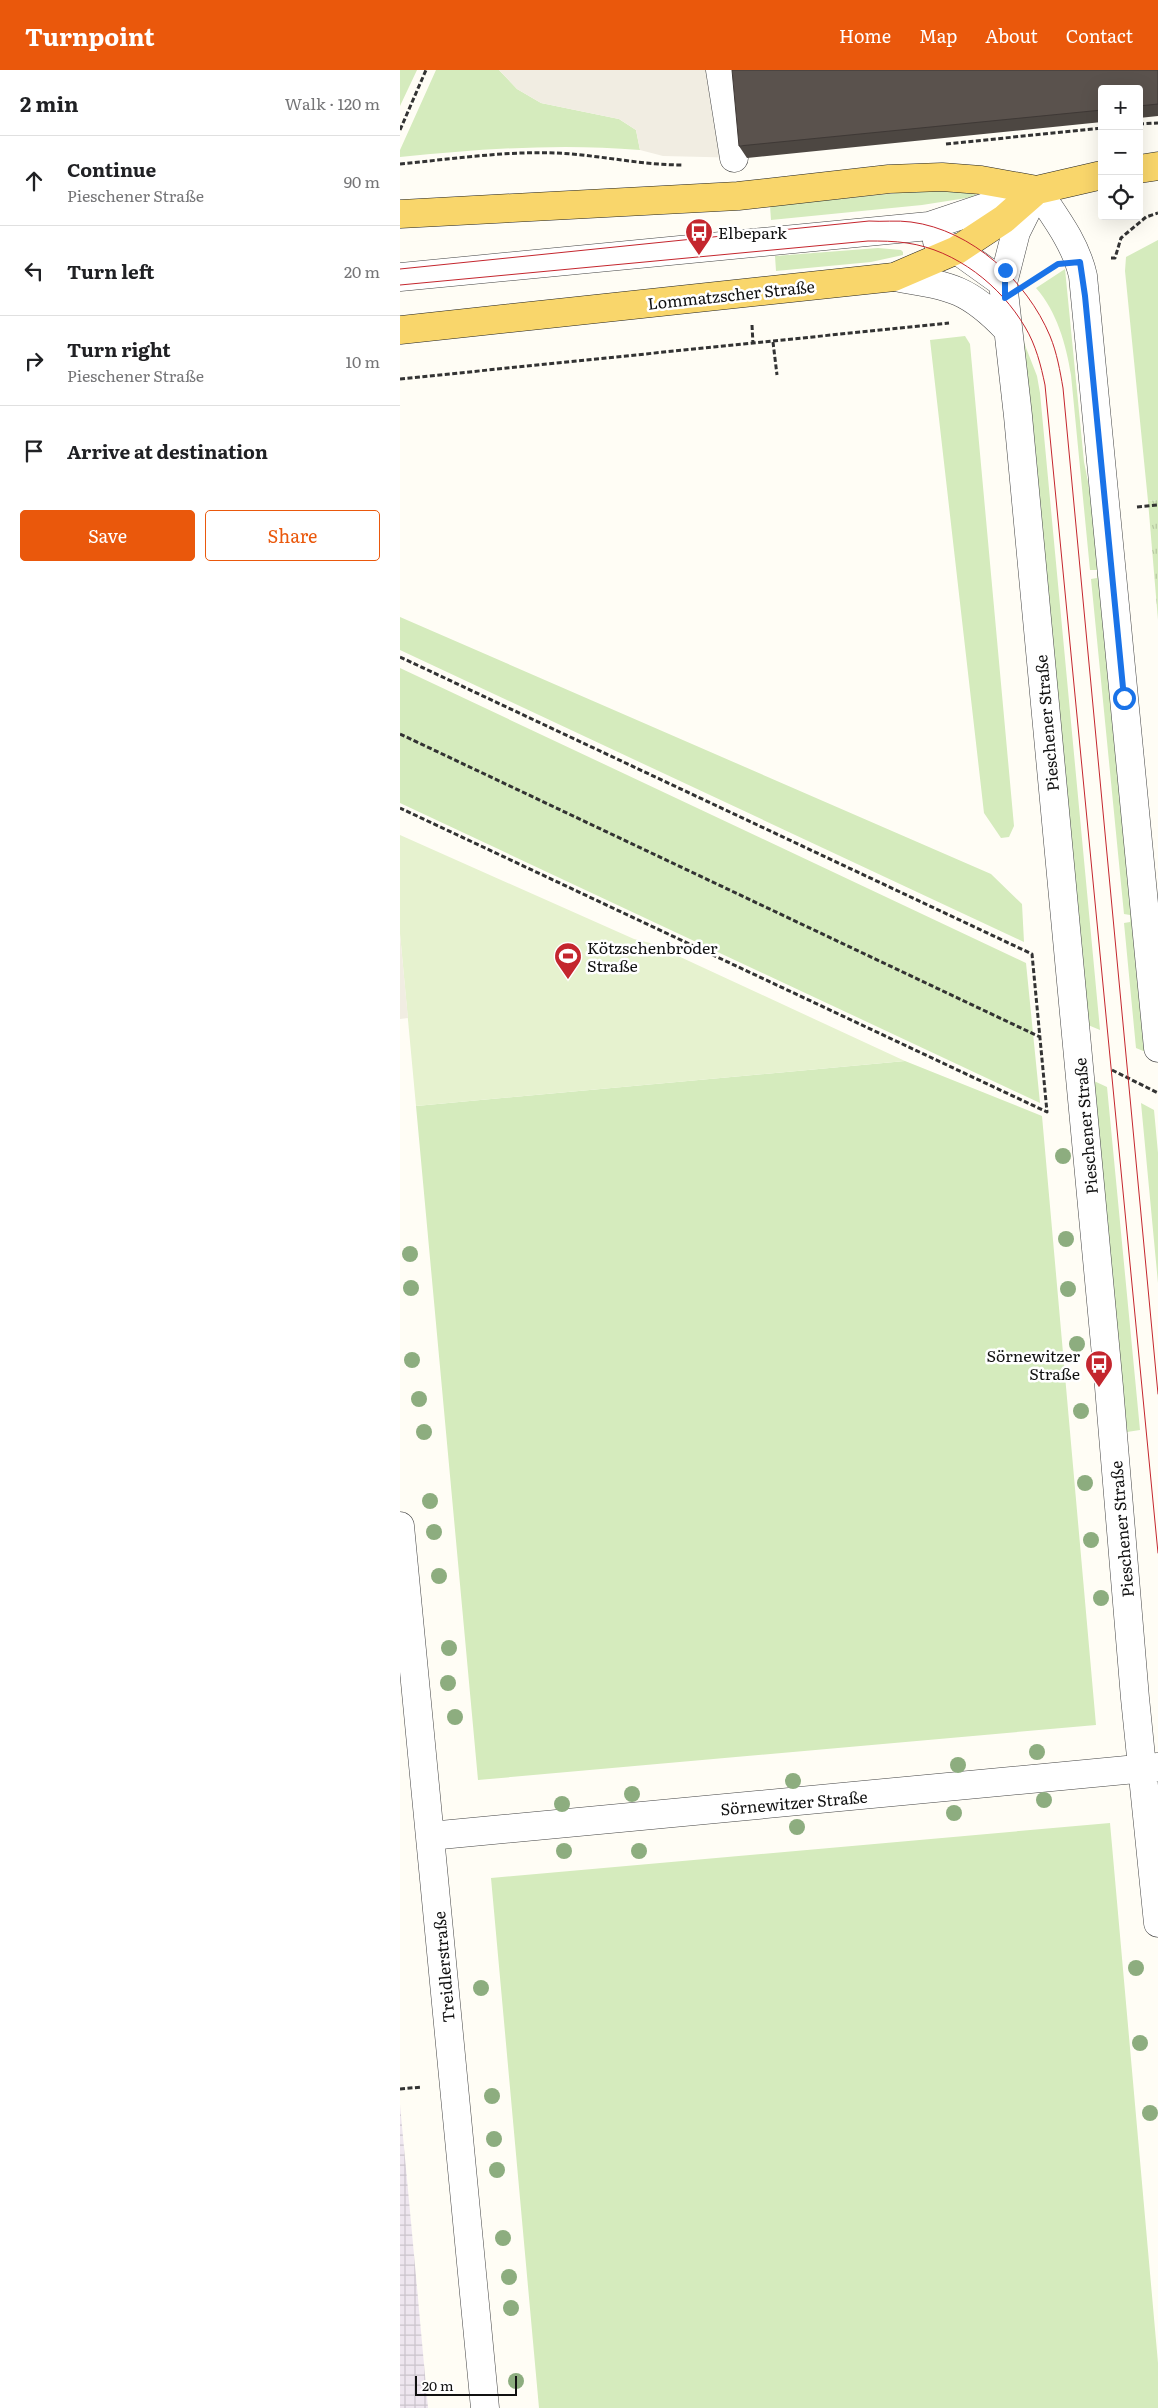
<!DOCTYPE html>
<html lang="en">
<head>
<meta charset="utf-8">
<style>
	:root { --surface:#fff; --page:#f2f2f2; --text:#202124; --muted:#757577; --line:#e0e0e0; --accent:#ea580c }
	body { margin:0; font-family:Literata,serif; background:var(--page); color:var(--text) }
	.controls { position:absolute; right:15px; top:15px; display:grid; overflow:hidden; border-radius:5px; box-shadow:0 5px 20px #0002 }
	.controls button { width:45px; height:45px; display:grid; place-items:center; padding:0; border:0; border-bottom:1px solid var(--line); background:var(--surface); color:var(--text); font:25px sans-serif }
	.scale { position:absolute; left:15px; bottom:12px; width:102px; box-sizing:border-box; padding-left:5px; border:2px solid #111; border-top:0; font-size:14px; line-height:18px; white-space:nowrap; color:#111; -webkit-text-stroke:4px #fff; paint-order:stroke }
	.stop { position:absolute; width:15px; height:15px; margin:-11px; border:4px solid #1a73e8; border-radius:50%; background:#fff }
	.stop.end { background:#1a73e8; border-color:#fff; box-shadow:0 1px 5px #0008 }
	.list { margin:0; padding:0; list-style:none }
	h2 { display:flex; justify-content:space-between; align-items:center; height:65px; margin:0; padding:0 20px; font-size:21px }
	h2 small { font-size:16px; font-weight:400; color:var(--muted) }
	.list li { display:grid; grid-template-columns:32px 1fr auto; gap:15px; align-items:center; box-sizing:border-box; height:90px; padding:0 20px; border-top:1px solid var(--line) }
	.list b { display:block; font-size:19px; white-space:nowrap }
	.list p { margin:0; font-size:16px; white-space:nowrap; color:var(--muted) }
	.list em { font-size:16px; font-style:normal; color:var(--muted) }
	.actions { display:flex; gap:10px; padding:15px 20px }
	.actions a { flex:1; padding:11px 0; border:1px solid var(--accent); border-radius:5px; text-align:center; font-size:18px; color:var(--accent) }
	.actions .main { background:var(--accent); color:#fff }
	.icon { flex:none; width:28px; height:28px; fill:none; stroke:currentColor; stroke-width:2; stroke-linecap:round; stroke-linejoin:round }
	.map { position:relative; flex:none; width:758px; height:2338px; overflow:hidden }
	header { display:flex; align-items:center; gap:30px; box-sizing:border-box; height:70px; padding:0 25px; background:var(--accent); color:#fff }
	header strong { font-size:24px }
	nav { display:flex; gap:28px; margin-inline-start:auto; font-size:18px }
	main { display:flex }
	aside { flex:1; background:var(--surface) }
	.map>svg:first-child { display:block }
	.industrial { fill:url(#industrial-grid) }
	.grass { fill:#d5ebbd }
	.park { fill:url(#park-tufts) }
	.pitch { fill:#e6f2cf }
	.plaza { fill:#f1ede2 }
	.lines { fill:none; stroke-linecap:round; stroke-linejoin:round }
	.minor-casing { stroke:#444; stroke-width:29 }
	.major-casing { stroke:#222; stroke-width:29 }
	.path { stroke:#333; stroke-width:3; stroke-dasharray:5 2.5; stroke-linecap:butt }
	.minor { stroke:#fff; stroke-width:28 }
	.major { stroke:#f9d66b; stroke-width:28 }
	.tram { stroke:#c4262e; stroke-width:1 }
	.tree { fill:#8dad7f }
	.wall { fill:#4d4742 }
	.building { fill:#5a524d; stroke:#3f3936 }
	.route { stroke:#1a73e8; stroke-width:6 }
	.labels { text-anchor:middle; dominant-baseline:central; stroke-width:5; stroke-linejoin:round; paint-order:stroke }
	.poi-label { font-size:16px; fill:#111; stroke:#fff; text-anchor:start }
	.street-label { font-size:16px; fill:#111; stroke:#fff }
</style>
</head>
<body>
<header>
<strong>Turnpoint</strong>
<nav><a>Home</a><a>Map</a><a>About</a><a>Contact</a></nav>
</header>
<main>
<aside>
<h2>2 min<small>Walk · 120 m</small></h2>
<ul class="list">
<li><svg class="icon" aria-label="ahead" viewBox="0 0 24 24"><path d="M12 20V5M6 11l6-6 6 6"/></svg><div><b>Continue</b><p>Pieschener Straße</p></div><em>90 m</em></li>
<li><svg class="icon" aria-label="left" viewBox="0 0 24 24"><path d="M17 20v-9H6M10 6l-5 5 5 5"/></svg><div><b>Turn left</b></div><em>20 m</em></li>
<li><svg class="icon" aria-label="right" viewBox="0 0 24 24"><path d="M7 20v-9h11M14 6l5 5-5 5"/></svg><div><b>Turn right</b><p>Pieschener Straße</p></div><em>10 m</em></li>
<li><svg class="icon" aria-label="arrive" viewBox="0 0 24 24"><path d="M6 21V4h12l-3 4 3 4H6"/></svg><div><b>Arrive at destination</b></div></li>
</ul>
<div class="actions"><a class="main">Save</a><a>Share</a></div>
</aside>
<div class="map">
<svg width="758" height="2338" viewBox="0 0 758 2338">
	<defs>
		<pattern id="industrial-grid" width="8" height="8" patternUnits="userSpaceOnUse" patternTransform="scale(1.25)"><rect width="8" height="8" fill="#eee6ef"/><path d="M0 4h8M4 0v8" fill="none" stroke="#cbc4cc"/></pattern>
		<pattern id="park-tufts" width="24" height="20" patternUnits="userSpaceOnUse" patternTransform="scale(1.25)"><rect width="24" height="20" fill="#d5ebbd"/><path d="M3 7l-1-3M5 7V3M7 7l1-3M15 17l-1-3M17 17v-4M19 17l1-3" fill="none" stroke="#b6c8a1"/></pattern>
	</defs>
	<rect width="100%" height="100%" fill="#fffdf5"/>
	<path class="industrial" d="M0,2035l12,128 16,175h-28z"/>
	<path class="grass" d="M0,0h17l-17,36z
		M36,0h63l18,19 24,14 78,16 17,11 4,20c-81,-7 -160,-1 -240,7v-7z
		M546,118l31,5 -4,4 -51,8 -151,15 -1,-14z
		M758,170v260l-10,1 -23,-230 1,-14z
		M478,178l23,2 2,2v3l-32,7 -95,9 -1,-15z
		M665,199l19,193 10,49 54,542 -12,-5 -12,-125 6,-1v-7l-6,-1 -33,-335 6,-1v-8h-7l-19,-195c-5,-31 -14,-63 -35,-87z
		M565,266l5,8 44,482 -5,11 -8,1 -17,-25 -54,-473z
		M623,270l14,36 3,17 60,637 -12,-5z
		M0,547l591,257 31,30 2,38 -624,-292z
		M0,598l626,295 14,140 -640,-300z
		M505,991l137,55 54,609 -618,55 -62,-674z
		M694,1011l13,6 33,343 -13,2z
		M741,1033l13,7 4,43v130z
		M710,1753l48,540v45h-619l-48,-530z"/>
	<path class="park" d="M758,430v120l-10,-119z"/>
	<path class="pitch" d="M0,765l234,104 16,4 255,118 -489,45 -16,-172z"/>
	<path class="plaza" d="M99,0h239l9,88 -84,-2 -23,-6 -4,-20 -17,-11 -78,-16 -24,-14z
		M0,864l8,84 -8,1z"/>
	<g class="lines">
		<g class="minor-casing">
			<path id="minor" d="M320,0l14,88
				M637,120l-21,42 -13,51 15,133 91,971 26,311 23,225
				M637,120c18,27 39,54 46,86l75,772
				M537,171l20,9 46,33
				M0,207l529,-51 108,-36
				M494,207c55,9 73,10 113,52
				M0,1456l85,882
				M30,1766l728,-69"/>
		</g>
		<g class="major-casing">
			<path id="major" d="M739,99l19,-3
				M0,144l338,-18 151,-17 53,-2 39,3 56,10 65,-15
				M0,260l494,-53 63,-27 47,-31 33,-29"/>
		</g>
		<path class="path" d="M739,54l19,-1
			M0,60l26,-60
			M546,74l156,-16
			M0,94c52,-5 105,-13 157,-11 42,2 83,12 126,12
			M711,188h4l6,-20 25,-21 12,-4
			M638,207l11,-7
			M352,255l1,19
			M373,272l4,33
			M0,309l549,-56
			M737,437l21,-2
			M0,587l632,297 15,158 -647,-304
			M0,664l640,303
			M712,1000l46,23
			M0,2019l22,-2"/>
		<use href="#minor" class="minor"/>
		<use href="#major" class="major"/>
		<path class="tram" d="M0,199l469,-48c13,1 28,-1 42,1 61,8 116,59 139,114 7,17 10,35 13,52l95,1006
			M0,215l468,-44c13,0 26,0 39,2 49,7 94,43 118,84 11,18 16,39 20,58l113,1168"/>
	</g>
	<g class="tree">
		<circle cx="663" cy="1086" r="8"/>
		<circle cx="666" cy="1169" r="8"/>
		<circle cx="10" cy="1184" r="8"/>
		<circle cx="11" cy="1218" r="8"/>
		<circle cx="668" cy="1219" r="8"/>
		<circle cx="677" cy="1274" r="8"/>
		<circle cx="12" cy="1290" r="8"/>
		<circle cx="19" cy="1329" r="8"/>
		<circle cx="681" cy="1341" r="8"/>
		<circle cx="24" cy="1362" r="8"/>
		<circle cx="685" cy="1413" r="8"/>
		<circle cx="30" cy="1431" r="8"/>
		<circle cx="34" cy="1462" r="8"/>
		<circle cx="691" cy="1470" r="8"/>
		<circle cx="39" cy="1506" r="8"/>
		<circle cx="701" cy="1528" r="8"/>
		<circle cx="49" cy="1578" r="8"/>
		<circle cx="48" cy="1613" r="8"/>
		<circle cx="55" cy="1647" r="8"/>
		<circle cx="637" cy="1682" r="8"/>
		<circle cx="558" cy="1695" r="8"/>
		<circle cx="393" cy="1711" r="8"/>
		<circle cx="232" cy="1724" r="8"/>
		<circle cx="644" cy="1730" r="8"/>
		<circle cx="162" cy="1734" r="8"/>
		<circle cx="554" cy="1743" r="8"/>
		<circle cx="397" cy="1757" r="8"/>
		<circle cx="164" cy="1781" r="8"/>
		<circle cx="239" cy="1781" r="8"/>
		<circle cx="736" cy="1898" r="8"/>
		<circle cx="81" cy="1918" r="8"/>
		<circle cx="740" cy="1973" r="8"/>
		<circle cx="92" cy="2026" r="8"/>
		<circle cx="750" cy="2043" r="8"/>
		<circle cx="94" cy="2069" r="8"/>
		<circle cx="97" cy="2100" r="8"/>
		<circle cx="103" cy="2168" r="8"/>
		<circle cx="109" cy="2207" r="8"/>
		<circle cx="111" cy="2238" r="8"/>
		<circle cx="116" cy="2311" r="8"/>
	</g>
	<path class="wall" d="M758,0v46l-19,2v-29h-37v33l-355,36 -8,-12z"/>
	<path class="building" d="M332,0h426v34l-19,2v-17h-37v21l-363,36z"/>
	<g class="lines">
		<path class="route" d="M605,200v28l53,-34 22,-2 5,34 39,402"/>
	</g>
	<defs>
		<g id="bus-pin" transform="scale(1.4375)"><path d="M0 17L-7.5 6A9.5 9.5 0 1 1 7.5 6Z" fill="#c4262e" stroke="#fff"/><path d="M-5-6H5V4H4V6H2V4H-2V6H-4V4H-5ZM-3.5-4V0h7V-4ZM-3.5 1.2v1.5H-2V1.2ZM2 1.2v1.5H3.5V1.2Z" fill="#fff"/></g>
		<g id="stadium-pin" transform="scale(1.4375)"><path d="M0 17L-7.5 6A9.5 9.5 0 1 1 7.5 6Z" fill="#c4262e" stroke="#fff"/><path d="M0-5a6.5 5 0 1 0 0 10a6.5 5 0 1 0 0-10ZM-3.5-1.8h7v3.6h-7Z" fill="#fff"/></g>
	</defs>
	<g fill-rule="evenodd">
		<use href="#bus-pin" x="299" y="162"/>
		<use href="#stadium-pin" x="168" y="886"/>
		<use href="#bus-pin" x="699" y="1294"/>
	</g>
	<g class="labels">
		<g class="poi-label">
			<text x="318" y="162">Elbepark</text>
			<text x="187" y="877">Kötzschenbroder<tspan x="187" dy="18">Straße</tspan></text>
			<text x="680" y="1285" text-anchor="end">Sörnewitzer<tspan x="680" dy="18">Straße</tspan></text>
		</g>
		<g class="street-label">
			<text transform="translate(331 224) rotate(-6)">Lommatzscher Straße</text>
			<text transform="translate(646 653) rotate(-95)">Pieschener Straße</text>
			<text transform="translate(685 1056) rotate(-95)">Pieschener Straße</text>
			<text transform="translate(721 1459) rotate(-95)">Pieschener Straße</text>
			<text transform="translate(394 1732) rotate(-5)">Sörnewitzer Straße</text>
			<text transform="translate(43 1897) rotate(-95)">Treidlerstraße</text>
		</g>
	</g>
</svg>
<div class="controls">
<button>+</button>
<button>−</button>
<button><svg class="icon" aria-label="locate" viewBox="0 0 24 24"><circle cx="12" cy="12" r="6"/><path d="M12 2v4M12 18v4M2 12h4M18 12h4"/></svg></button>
</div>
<div class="scale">20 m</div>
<div class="stop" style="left:724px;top:628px"></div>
<div class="stop end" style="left:605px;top:200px"></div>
</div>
</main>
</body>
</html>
